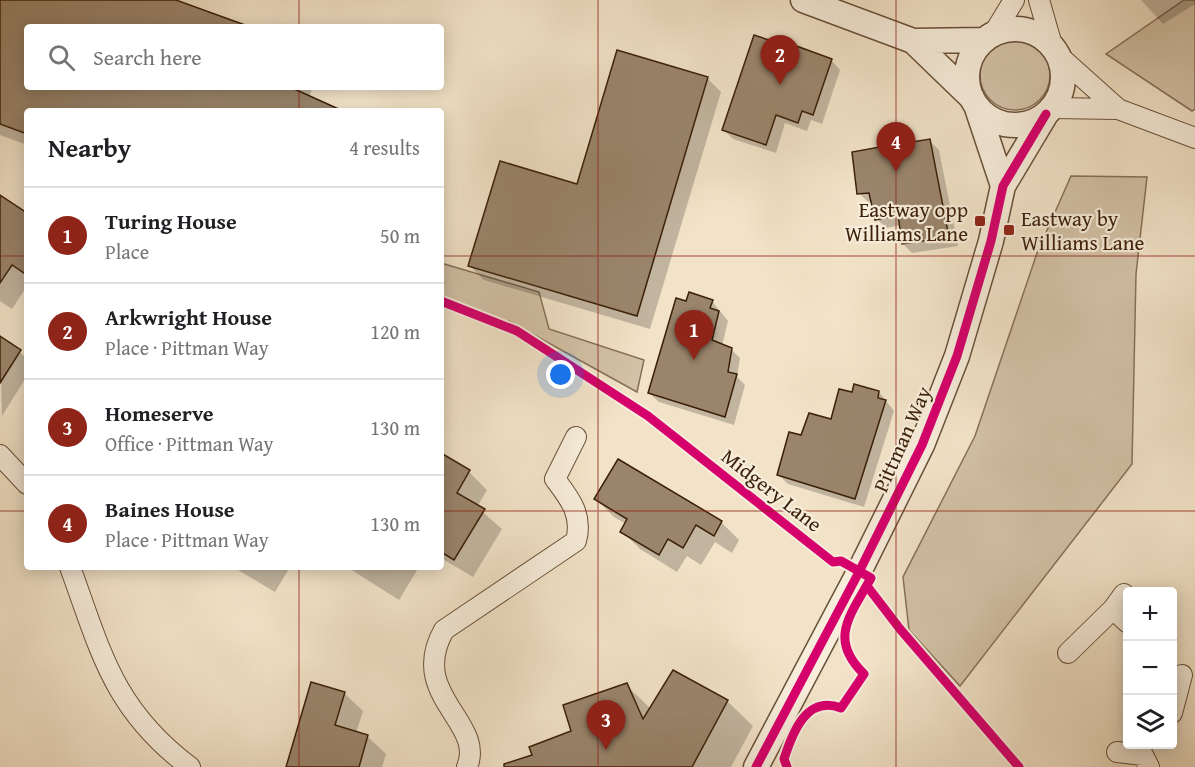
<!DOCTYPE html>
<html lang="en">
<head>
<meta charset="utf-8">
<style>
	:root { --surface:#fff; --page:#f2f2f2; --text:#202124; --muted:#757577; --line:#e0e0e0; --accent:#8f2418 }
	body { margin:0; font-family:"Gentium Book Plus",serif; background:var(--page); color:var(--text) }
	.controls { position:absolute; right:18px; bottom:18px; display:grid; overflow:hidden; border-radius:6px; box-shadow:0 3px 15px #0003 }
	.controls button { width:54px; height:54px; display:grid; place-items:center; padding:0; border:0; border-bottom:2px solid var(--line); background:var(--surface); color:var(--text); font:30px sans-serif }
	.you { position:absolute; left:561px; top:375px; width:21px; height:21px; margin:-15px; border:4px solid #fff; border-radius:50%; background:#1a73e8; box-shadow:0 0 0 9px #1a73e833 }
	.badge { display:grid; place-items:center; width:39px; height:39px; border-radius:50%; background:var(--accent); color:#fff; font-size:20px; font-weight:700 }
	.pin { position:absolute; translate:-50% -50px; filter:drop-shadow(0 2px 3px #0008) }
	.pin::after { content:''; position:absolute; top:32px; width:21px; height:18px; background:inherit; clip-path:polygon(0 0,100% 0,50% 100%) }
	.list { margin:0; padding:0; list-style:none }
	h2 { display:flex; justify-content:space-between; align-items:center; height:78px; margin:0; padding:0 24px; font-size:26px }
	h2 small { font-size:20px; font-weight:400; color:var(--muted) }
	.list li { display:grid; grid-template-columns:39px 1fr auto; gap:18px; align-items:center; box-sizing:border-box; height:96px; padding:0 24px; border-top:2px solid var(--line) }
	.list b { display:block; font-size:22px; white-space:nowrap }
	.list p { margin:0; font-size:20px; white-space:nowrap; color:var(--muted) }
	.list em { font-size:20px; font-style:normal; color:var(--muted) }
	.icon { flex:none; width:33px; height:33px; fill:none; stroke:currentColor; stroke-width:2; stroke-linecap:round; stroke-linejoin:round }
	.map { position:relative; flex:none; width:1195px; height:767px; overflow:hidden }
	.search { position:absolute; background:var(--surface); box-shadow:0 3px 15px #0003; left:24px; top:24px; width:420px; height:66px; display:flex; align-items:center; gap:15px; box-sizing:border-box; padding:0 21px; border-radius:6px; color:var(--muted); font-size:22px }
	.panel { position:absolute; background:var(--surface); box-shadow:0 3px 15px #0003; left:24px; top:108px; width:420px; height:462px; border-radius:6px }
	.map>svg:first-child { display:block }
	.green { fill:#d3c2a7; stroke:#877058; stroke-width:1.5 }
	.shadow { fill:#0003 }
	.building { fill:#9a856c; stroke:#3b1f08; stroke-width:1.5 }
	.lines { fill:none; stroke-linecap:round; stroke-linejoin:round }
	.minor-casing { stroke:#695038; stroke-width:22 }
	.tertiary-casing { stroke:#695038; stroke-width:27 }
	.minor { stroke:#f7eddb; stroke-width:20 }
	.tertiary { stroke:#f7eddb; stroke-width:24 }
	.cycleway-casing { stroke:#f7eddb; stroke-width:13 }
	.cycleway { stroke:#d6006c; stroke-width:9 }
	.grid { fill:none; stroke:#8f2418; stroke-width:1.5; stroke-opacity:0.55 }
	.poi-dot { fill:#8f2418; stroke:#f7eddb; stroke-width:2 }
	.labels { text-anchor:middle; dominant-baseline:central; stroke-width:4.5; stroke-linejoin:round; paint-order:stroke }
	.poi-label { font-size:21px; fill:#3b1f08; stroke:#f7eddb; text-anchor:end }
	.street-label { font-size:21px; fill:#3b1f08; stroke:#f7eddb }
</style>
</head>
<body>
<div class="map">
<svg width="1195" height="767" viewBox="0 0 1195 767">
	<rect width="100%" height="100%" fill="#f2e3c8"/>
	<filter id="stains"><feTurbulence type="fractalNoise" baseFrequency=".00333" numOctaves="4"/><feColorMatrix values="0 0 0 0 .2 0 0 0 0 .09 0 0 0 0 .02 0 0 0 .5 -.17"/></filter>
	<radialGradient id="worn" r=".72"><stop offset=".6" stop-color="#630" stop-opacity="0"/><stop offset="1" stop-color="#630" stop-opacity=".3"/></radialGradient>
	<path class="green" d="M1184,0h11v109l-3,2 -86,-57z
		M980 75a35 35 0 1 1 70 0a35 35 0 1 1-70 0Z
		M1071,176l76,1 -11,97 -4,190 -172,222 -51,-56 -6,-53 72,-141 62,-183z
		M441,263l98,29 10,37 95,31 -7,32 -128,-71 -11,3 -57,-27z"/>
	<path class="shadow" d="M0,0h171l75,27h-219v60h286l-4,10 22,14h-304v34l-27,-10z
		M1141,0h54v4l-32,20z
		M779,45l52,15 9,10 -18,54 -11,-4 -4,11 -22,-8 -9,30 -43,-14 -10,-10z
		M707,78l14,14 -71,237 -166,-49 -14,-14 108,-80z
		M905,140l4,4 21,-3 9,9 19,96 -46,7 -9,-9 -2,-19 -15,3 -9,-9 -4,-17h-5l-9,-9 22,-45z
		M0,203l27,11v72l-15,23 -12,-8z
		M712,301l16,20 -6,25 9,3 9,9 -3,19 8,8 -11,40 -75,-23 -10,-9 38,-90z
		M0,338l27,20v18l-25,40z
		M879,392l15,19 -30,96 -76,-23 -9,-9 22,-38 31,-17 21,-26z
		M441,455l28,17 18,18 -10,17 25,22 -29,48 -32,-19z
		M596,499l125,23 18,18 -7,13 -17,-11 -14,23 -14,-9 -10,16 -37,-23 -18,-18 4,-7 -12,-7z
		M233,567h57l-15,25z
		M347,567h72l-20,33z
		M626,685l25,24 76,-8 26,25 -22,41h-212l54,-35z
		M344,693l19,18 -7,22 11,3 19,18 -4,13h-94z"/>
	<path class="building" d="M0,0h176l69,25 -218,2v60h263l53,24h-316v23l-27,-10z
		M754,35l24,8 2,-3 52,19 -19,56 -11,-4 -4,12 -22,-8 -10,30 -44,-15z
		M617,50l91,27 -71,239 -169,-50 32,-105 77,23z
		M905,138l1,5 24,-4 19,98 -47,7 -4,-29 -23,5 -6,-27 -12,1 -5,-42 28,-5 -1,-5z
		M0,195l27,18v62l-15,-10 -12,18z
		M689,292l24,8 -3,8 9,3 -7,29 20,8 -4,24 9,2 -12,43 -77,-24 28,-95 10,3z
		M0,336l21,14 -21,33z
		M854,384l25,7 -1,7 8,2 -31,99 -78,-24 12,-43 12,3 8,-22 22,6 8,-30 13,3z
		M441,453l29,17 -13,23 28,16 -31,51 -13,-8z
		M618,459l104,62 -8,15 -18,-11 -13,23 -15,-9 -9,16 -39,-23 7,-13 -33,-20z
		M673,670l55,30 -36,67h-188v-3l28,-9 -3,-8 42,-16 -8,-26 64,-22 16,36z
		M311,682l34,10 -10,33 33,10 -9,32h-73z"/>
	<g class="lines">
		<g class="minor-casing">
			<path id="minor" d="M1039,0l13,45
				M994,33l20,-33
				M1060,57l58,52
				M1052,108l66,1 77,29
				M0,455l27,29
				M70,567c31,85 43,142 120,200
				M1113,609l11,-15
				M1068,653l45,-44 15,14
				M1172,713l10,-38
				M1117,752l26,3 6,12
				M467,767c19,-45 -60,-72 -23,-137l132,-89c7,-26 -6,-42 -21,-62l21,-42"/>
		</g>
		<g class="tertiary-casing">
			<path id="tertiary" d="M803,0l110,41 71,-1
				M967 77a48 48 0 1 1 96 0a48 48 0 1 1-96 0Z
				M913,41l59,57
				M976,105l27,81
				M756,767l103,-195 63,-127 35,-89 34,-115 12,-55 43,-72"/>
		</g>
		<use href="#minor" class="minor"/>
		<use href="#tertiary" class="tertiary"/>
		<g class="cycleway-casing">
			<path id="cycleway" d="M441,301l76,30 131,85 185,146 8,-1 30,17c-21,38 -43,61 -7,96l-23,34c-34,-13 -48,23 -57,51l3,8
				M867,586l33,43 119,138
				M756,767l103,-195 63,-127 35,-89 34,-115 12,-55 43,-72"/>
		</g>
		<use href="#cycleway" class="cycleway"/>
	</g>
	<path class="grid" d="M299,0v27M598,0v767M896,0v767M299,87v24M0,256h27M441,256h754M0,511h27M441,511h754M299,567v200"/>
	<g class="poi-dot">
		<rect x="974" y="215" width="12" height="12" rx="3"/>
		<rect x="1003" y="224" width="12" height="12" rx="3"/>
	</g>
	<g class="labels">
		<g class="poi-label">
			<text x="968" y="209">Eastway opp<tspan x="968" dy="24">Williams Lane</tspan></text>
			<text x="1021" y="218" text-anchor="start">Eastway by<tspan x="1021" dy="24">Williams Lane</tspan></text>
		</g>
		<g class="street-label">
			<text transform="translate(902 439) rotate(-66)">Pittman Way</text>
			<text transform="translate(772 490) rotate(38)">Midgery Lane</text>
		</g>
	</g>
	<rect width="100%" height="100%" filter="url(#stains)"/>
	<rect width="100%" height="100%" fill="url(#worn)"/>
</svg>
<div class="controls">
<button>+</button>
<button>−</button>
<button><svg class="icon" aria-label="layers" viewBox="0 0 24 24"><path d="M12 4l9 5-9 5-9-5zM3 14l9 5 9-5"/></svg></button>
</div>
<div class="you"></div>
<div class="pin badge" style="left:694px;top:360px">1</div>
<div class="pin badge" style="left:780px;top:85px">2</div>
<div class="pin badge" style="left:606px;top:750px">3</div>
<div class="pin badge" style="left:896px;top:172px">4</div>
<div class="search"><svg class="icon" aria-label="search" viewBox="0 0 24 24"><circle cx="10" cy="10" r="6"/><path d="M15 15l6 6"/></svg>Search here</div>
<section class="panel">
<h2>Nearby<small>4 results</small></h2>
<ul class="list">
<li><span class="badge">1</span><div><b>Turing House</b><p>Place</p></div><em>50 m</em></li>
<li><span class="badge">2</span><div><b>Arkwright House</b><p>Place · Pittman Way</p></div><em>120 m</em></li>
<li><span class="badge">3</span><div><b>Homeserve</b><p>Office · Pittman Way</p></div><em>130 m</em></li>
<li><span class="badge">4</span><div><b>Baines House</b><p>Place · Pittman Way</p></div><em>130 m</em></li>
</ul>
</section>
</div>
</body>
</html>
